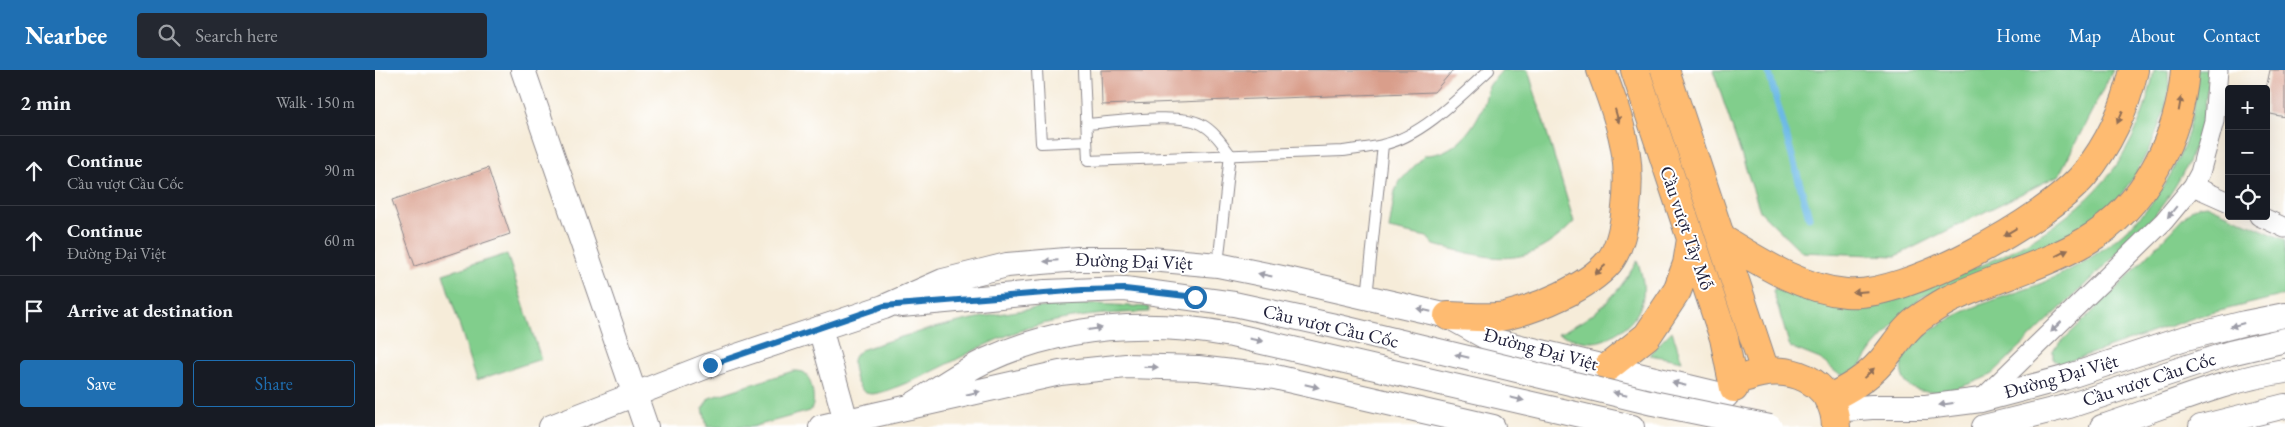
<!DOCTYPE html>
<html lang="en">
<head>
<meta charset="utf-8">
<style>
	:root { --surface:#171b24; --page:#242831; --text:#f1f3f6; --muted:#9ea1a6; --line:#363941; --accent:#1f6fb2 }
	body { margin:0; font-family:"EB Garamond",serif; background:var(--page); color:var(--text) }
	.controls { position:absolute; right:15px; top:15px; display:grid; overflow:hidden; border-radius:5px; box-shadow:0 5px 20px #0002 }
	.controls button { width:45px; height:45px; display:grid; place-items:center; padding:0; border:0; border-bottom:1px solid var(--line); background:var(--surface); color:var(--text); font:25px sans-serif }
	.stop { position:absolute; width:15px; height:15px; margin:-11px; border:4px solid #1f6fb2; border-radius:50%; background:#fff }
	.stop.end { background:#1f6fb2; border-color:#fff; box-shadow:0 1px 5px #0008 }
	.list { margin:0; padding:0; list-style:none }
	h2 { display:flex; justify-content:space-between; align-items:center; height:65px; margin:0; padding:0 20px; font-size:21px }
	h2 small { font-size:16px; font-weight:400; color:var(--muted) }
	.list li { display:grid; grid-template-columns:32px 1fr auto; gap:15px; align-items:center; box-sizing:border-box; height:70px; padding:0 20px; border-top:1px solid var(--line) }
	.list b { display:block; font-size:19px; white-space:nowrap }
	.list p { margin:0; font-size:16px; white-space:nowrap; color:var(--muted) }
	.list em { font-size:16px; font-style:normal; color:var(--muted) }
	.actions { display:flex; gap:10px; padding:15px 20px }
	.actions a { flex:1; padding:11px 0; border:1px solid var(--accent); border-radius:5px; text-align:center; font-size:18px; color:var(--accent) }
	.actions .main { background:var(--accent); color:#fff }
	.icon { flex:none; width:28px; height:28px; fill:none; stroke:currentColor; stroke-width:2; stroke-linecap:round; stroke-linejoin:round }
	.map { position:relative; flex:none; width:1910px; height:357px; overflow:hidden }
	header { display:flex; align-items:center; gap:30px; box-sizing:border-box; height:70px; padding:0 25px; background:var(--accent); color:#fff }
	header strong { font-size:24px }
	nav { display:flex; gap:28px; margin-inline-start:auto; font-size:18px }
	.search { width:350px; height:45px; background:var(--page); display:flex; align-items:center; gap:12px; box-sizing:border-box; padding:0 18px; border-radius:5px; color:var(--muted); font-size:19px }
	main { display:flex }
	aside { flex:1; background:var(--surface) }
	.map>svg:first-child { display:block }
	.green { fill:#81ce8c; stroke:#527864 }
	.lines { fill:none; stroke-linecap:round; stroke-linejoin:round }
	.stream { stroke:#6cb9e5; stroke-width:7 }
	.building { fill:#d99e8b }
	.service-casing { stroke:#8c878a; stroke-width:12 }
	.minor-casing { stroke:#8c878a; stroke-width:21 }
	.tertiary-casing { stroke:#8c878a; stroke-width:26 }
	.primary-casing { stroke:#8c878a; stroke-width:30 }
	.service { stroke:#fff; stroke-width:10 }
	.minor { stroke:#fff; stroke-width:19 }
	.tertiary { stroke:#fff; stroke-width:24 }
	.primary { stroke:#febb71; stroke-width:28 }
	.tertiary-bridge-casing { stroke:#8c878a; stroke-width:26; stroke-linecap:butt }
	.tertiary-bridge { stroke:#fff; stroke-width:24 }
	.oneway { fill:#906e56 }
	.oneway2 { fill:#9c9ca7 }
	.route { stroke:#1f6fb2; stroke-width:6 }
	.labels { text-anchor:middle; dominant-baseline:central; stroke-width:4; stroke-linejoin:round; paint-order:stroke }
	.street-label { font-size:19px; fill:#22223b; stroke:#fff }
</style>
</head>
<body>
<header>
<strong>Nearbee</strong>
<div class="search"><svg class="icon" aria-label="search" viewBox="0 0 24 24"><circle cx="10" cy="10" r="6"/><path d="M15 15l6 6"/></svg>Search here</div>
<nav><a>Home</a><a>Map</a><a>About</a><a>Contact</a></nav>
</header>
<main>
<aside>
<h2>2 min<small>Walk · 150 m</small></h2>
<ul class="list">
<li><svg class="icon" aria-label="ahead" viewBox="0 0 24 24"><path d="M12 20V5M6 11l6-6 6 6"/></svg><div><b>Continue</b><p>Cầu vượt Cầu Cốc</p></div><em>90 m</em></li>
<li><svg class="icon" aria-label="ahead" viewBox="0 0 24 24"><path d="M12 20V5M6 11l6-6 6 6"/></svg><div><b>Continue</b><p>Đường Đại Việt</p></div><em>60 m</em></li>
<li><svg class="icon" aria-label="arrive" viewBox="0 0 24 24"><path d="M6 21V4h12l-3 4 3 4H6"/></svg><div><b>Arrive at destination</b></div></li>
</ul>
<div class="actions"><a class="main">Save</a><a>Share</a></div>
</aside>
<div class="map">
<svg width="1910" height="357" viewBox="0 0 1910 357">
	<rect width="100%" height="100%" fill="#fff"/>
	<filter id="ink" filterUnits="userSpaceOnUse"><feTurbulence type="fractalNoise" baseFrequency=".02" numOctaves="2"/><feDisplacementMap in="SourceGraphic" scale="10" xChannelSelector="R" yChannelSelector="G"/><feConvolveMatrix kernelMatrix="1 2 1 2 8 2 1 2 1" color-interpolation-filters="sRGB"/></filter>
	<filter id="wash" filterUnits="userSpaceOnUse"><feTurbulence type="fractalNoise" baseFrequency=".0096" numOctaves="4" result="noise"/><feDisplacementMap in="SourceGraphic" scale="20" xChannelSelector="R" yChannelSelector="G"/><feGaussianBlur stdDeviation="1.12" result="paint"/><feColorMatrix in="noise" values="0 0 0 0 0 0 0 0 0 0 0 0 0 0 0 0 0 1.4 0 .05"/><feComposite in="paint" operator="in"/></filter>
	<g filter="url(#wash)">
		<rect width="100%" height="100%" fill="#f6ecd9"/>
		<path class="green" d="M1127,0h26l46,152c-49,50 -79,37 -140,23l-7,-8 -38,-8 6,-38 5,-10 25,-26c29,0 49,-26 59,-51 2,-5 2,-11 4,-15 2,-7 10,-13 14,-19z
			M1338,0h400l-54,105 -163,81 -94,-4 -42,-41z
			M1779,0h14l1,18 -4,22 -13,33 -18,34 -20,27 -31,25 -39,20 -122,48 -19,18 -29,32 -17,24 -11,5 -9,-3 -17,-14 -30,-12 -17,-56 2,-3c18,9 42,17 62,16 15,-1 31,-7 45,-10 16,-3 33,-6 48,-10 61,-18 134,-55 175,-104 26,-30 42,-71 49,-110z
			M1822,0h11c-1,64 -23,111 -64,158l-152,146c-20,11 -82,34 -90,0 -3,-12 5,-21 13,-29 31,-33 75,-43 117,-58 96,-37 164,-110 165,-217z
			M1832,135l78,35v55l-86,21 -138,48 -8,-5v-9l63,-61 75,-79 7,-4z
			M132,184l34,105 -64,21 -34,-106z
			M1262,191c12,28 8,55 -19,71 -8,5 -16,10 -26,10 -12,0 -23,-5 -34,-8 38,-18 58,-36 79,-73z
			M706,233l68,4v5c-47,1 -94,5 -138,22 -37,14 -70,36 -107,50 -10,4 -21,9 -32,10 -14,0 -18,-18 -19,-29 -1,-8 3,-11 8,-15 71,-25 145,-40 220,-47z
			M1297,261l10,30 -32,-6 1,-3z
			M418,301c4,0 9,0 12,2 7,6 12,31 5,38l-58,16h-45l-4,-19 6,-10z"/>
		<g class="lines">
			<path class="stream" d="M1393,0l41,147"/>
		</g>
		<g id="blocks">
			<path class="building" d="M726,0h352l-19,22 -332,13z
				M1895,0h15v47l-19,-4v-24z
				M113,98l22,66 -95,32 -23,-66z"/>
		</g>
	</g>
	<g filter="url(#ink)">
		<use href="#blocks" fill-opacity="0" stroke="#8c878a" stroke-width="1"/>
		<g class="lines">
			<g class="service-casing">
				<path id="service" d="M662,0l4,73 46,-2
					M709,0l4,91 255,-10c13,-2 26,-3 39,-6 39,-8 78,-48 107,-75
					M711,54c27,-2 93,-12 115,0 12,6 21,19 29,30l-12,111
					M992,227l16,-152"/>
			</g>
			<g class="minor-casing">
				<path id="minor" d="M1818,116l36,16
					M1884,146l26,12
					M1606,330l183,-179 29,-35 7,-13 14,-52 4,-51"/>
			</g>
			<g class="tertiary-casing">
				<path id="tertiary" d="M148,0l123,357
					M526,235l145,-13
					M445,258l26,93
					M534,337c25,-15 51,-35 78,-47 78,-36 162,-40 245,-25l400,92
					M1458,340l39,-3h54l55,-7 83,-22 118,-39 63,-16 40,-8
					M176,357l159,-62 174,-58 59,-26 64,-16 71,-6h72l68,6 69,14 161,37 43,24 235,56
					M446,357l239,-54 66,-7 72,2 77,9 218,50
					M1609,357l85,-21 161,-53 55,-13
					M1727,357c60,-19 120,-47 183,-56
					M1826,357l84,-21"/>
			</g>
			<g class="primary-casing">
				<path id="primary" d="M1260,0l89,268 10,50
					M1290,0l100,301
					M1347,169c38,23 79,50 124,54 59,6 200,-73 238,-118 26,-32 41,-65 50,-105
					M1073,246c17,0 40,3 57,0 33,-8 82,-28 104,-54 18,-22 21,-80 17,-108 -4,-28 -15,-57 -25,-84
					M1233,297l39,-31 30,-45 10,-27 4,-25
					M1372,307c40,-16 88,3 89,50
					M1453,329c20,-10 38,-20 53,-37 13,-15 23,-34 40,-45 9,-6 19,-13 29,-18 45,-21 93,-33 136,-58 59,-34 94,-105 99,-171"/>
			</g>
			<use href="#service" class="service"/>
			<use href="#minor" class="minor"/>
			<use href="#tertiary" class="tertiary"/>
			<use href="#primary" class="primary"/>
			<g class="tertiary-bridge-casing">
				<path id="tertiary-bridge" d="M671,222l79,-3 109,15 101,22 318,77 117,24"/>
			</g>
			<use href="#tertiary-bridge" class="tertiary-bridge"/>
		</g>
		<defs><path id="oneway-solid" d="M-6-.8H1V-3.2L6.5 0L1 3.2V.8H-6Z" transform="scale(1.25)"/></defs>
		<g class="oneway">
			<use href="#oneway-solid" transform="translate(1805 34) rotate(-80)"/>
			<use href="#oneway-solid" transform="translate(1242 46) rotate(74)"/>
			<use href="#oneway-solid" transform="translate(1745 47) rotate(113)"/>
			<use href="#oneway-solid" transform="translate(1635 162) rotate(149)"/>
			<use href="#oneway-solid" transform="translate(1687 183) rotate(-26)"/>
			<use href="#oneway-solid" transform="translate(1225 200) rotate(138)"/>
			<use href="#oneway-solid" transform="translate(1485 222) rotate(175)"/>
			<use href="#oneway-solid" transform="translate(1494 303) rotate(-43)"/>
		</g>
		<g class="oneway2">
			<use href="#oneway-solid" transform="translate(1797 142) rotate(129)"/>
			<use href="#oneway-solid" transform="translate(676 191) rotate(175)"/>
			<use href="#oneway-solid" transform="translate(890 205) rotate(-168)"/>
			<use href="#oneway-solid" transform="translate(1049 240) rotate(-167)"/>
			<use href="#oneway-solid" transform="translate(1862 255) rotate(165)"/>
			<use href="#oneway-solid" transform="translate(1681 257) rotate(136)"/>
			<use href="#oneway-solid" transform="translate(720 259) rotate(-8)"/>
			<use href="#oneway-solid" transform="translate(881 270) rotate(12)"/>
			<use href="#oneway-solid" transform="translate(1087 286) rotate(-167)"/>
			<use href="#oneway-solid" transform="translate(776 297) rotate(2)"/>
			<use href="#oneway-solid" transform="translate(1304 314) rotate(-166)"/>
			<use href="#oneway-solid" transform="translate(937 316) rotate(13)"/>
			<use href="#oneway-solid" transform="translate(598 323) rotate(-13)"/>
			<use href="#oneway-solid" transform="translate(1245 324) rotate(-166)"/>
			<use href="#oneway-solid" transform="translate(1142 329) rotate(13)"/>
			<use href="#oneway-solid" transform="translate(1571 334) rotate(172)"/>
		</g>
	</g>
	<g class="lines" filter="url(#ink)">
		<path class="route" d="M335,295l174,-59 198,-16 43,-1 70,8"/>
	</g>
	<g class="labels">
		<g class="street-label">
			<text transform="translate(1312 158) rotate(71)">Cầu vượt Tây Mỗ</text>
			<text transform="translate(759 191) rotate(2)">Đường Đại Việt</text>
			<text transform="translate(956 256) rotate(13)">Cầu vượt Cầu Cốc</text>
			<text transform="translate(1166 279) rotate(15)">Đường Đại Việt</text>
			<text transform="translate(1686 306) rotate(-16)">Đường Đại Việt</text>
			<text transform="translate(1774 309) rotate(-18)">Cầu vượt Cầu Cốc</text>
		</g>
	</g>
</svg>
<div class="controls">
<button>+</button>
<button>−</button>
<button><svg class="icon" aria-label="locate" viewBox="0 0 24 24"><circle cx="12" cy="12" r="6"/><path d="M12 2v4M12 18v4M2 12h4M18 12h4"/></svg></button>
</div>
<div class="stop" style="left:820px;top:227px"></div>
<div class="stop end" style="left:335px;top:295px"></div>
</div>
</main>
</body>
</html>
